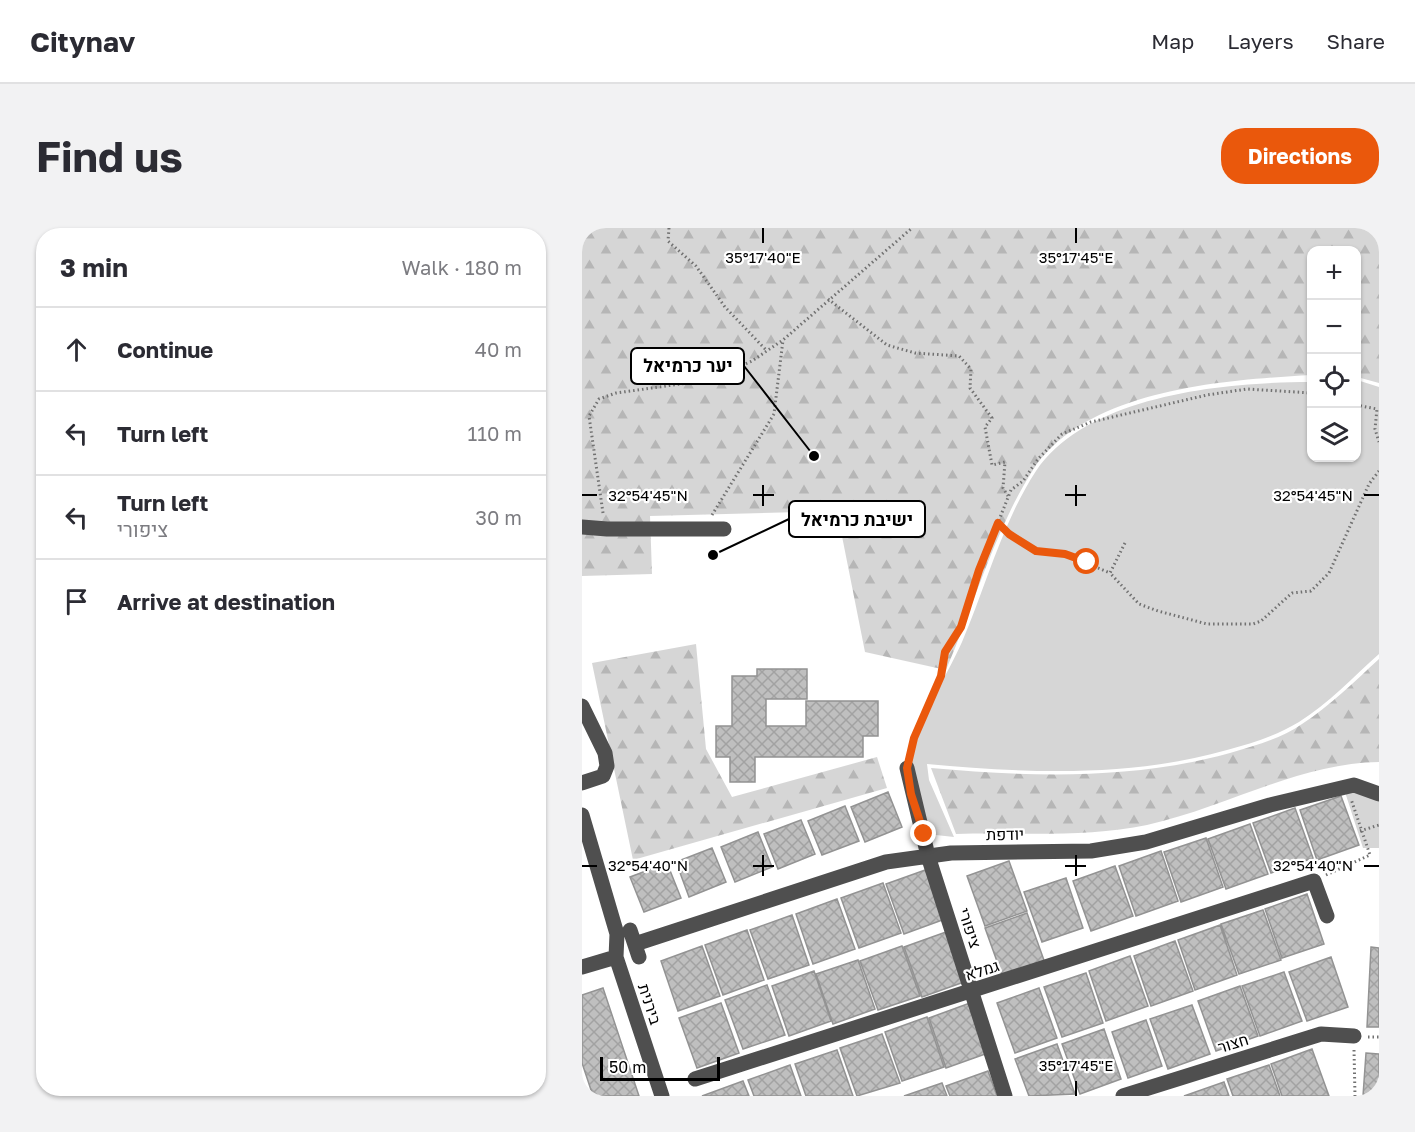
<!DOCTYPE html>
<html lang="en">
<head>
<meta charset="utf-8">
<style>
	:root { --surface:#fff; --page:#f2f2f3; --text:#2b2b33; --muted:#7c7c81; --line:#e1e1e2; --accent:#ea580c }
	body { margin:0; font-family:"Golos Text",Heebo,sans-serif; background:var(--page); color:var(--text) }
	.controls { position:absolute; right:18px; top:18px; display:grid; overflow:hidden; border-radius:12px; box-shadow:0 2px 4px #0004 }
	.controls button { width:54px; height:54px; display:grid; place-items:center; padding:0; border:0; border-bottom:2px solid var(--line); background:var(--surface); color:var(--text); font:30px sans-serif }
	.scale { position:absolute; left:18px; bottom:15px; width:120px; box-sizing:border-box; padding-left:6px; border:3px solid #000; border-top:0; font-size:16px; line-height:21px; white-space:nowrap; color:#000; -webkit-text-stroke:4px #fff; paint-order:stroke }
	.stop { position:absolute; width:18px; height:18px; margin:-14px; border:4px solid #ea580c; border-radius:50%; background:#fff }
	.stop.end { background:#ea580c; border-color:#fff; box-shadow:0 2px 6px #0008 }
	.list { margin:0; padding:0; list-style:none }
	h2 { display:flex; justify-content:space-between; align-items:center; height:78px; margin:0; padding:0 24px; font-size:26px }
	h2 small { font-size:20px; font-weight:400; color:var(--muted) }
	.list li { display:grid; grid-template-columns:39px 1fr auto; gap:18px; align-items:center; box-sizing:border-box; height:84px; padding:0 24px; border-top:2px solid var(--line) }
	.list b { display:block; font-size:22px; white-space:nowrap }
	.list p { margin:0; font-size:20px; white-space:nowrap; color:var(--muted) }
	.list em { font-size:20px; font-style:normal; color:var(--muted) }
	.icon { flex:none; width:33px; height:33px; fill:none; stroke:currentColor; stroke-width:2; stroke-linecap:round; stroke-linejoin:round }
	.map { position:relative; flex:none; width:797px; height:868px; overflow:hidden; border-radius:24px }
	header { display:flex; align-items:center; gap:36px; box-sizing:border-box; height:84px; padding:0 30px; background:var(--surface); border-bottom:2px solid var(--line) }
	header strong { font-size:28px }
	nav { display:flex; gap:33px; margin-inline-start:auto; font-size:21px }
	.intro { display:flex; align-items:center; justify-content:space-between; box-sizing:border-box; height:144px; padding:0 36px }
	h1 { margin:0; font-size:42px }
	.button { padding:15px 27px; border-radius:24px; background:var(--accent); color:#fff; font-size:21px; font-weight:700 }
	main { display:flex; gap:36px; padding:0 36px }
	aside { flex:1; background:var(--surface); border-radius:24px; box-shadow:0 2px 4px #0004 }
	.map>svg:first-child { display:block }
	.green { fill:#d6d6d6 }
	.forest { fill:url(#forest-firs) }
	.building { fill:url(#building-cross-hatch); stroke:#939393; stroke-width:1.5 }
	.lines { fill:none; stroke-linecap:round; stroke-linejoin:round }
	.path { stroke:#717171; stroke-width:3; stroke-dasharray:1.5 3; stroke-linecap:butt }
	.minor { stroke:#4f4f4f; stroke-width:15 }
	.route { stroke:#ea580c; stroke-width:8 }
	.ticks { fill:none; stroke:#000; stroke-width:2 }
	.labels { text-anchor:middle; dominant-baseline:central; stroke-width:4.5; stroke-linejoin:round; paint-order:stroke }
	.street-label { font-size:16px; fill:#000; stroke:#fff }
	.ticks-label { font-size:15px; text-anchor:middle; fill:#000; stroke:#fff; stroke-width:4.5; stroke-linejoin:round; paint-order:stroke }
	.leader { fill:none; stroke:#000; stroke-width:2 }
	.callout-dot { fill:#000; stroke:#fff; stroke-width:2 }
	.callout { fill:#fff; stroke:#000; stroke-width:2 }
	.callout-label { font-size:18px; text-anchor:middle; font-weight:bold; fill:#000 }
</style>
</head>
<body>
<header>
<strong>Citynav</strong>
<nav><a>Map</a><a>Layers</a><a>Share</a></nav>
</header>
<div class="intro"><h1>Find us</h1><a class="button">Directions</a></div>
<main>
<aside>
<h2>3 min<small>Walk · 180 m</small></h2>
<ul class="list">
<li><svg class="icon" aria-label="ahead" viewBox="0 0 24 24"><path d="M12 20V5M6 11l6-6 6 6"/></svg><div><b>Continue</b></div><em>40 m</em></li>
<li><svg class="icon" aria-label="left" viewBox="0 0 24 24"><path d="M17 20v-9H6M10 6l-5 5 5 5"/></svg><div><b>Turn left</b></div><em>110 m</em></li>
<li><svg class="icon" aria-label="left" viewBox="0 0 24 24"><path d="M17 20v-9H6M10 6l-5 5 5 5"/></svg><div><b>Turn left</b><p>ציפורי</p></div><em>30 m</em></li>
<li><svg class="icon" aria-label="arrive" viewBox="0 0 24 24"><path d="M6 21V4h12l-3 4 3 4H6"/></svg><div><b>Arrive at destination</b></div></li>
</ul>
</aside>
<div class="map">
<svg width="797" height="868" viewBox="0 0 797 868">
	<defs>
		<pattern id="forest-firs" width="22" height="20" patternUnits="userSpaceOnUse" patternTransform="scale(1.5)"><rect width="22" height="20" fill="#d6d6d6"/><path d="M5 1l3.5 6h-7zM16 11l3.5 6h-7z" fill="#b6b6b6"/></pattern>
		<pattern id="building-cross-hatch" width="8" height="8" patternUnits="userSpaceOnUse" patternTransform="scale(1.5)"><rect width="8" height="8" fill="#bfbfbf"/><path d="M0 0l8 8M0 8l8-8" fill="none" stroke="#a2a2a2"/></pattern>
	</defs>
	<rect width="100%" height="100%" fill="#fff"/>
	<path class="green" d="M775,152l22,7v267c-26,23 -51,50 -80,68 -23,14 -47,21 -72,28 -98,28 -200,23 -300,14l2,16 25,57 -36,-4c-4,-17 -13,-40 -12,-58 3,-44 38,-92 56,-133 24,-56 40,-119 74,-171 52,-77 191,-89 275,-89l1,76h44z
		M763,564l34,3v53h-16z"/>
	<path class="forest" d="M0,0h797v155l-22,-6 -1,-127h-44l-1,125c-87,5 -225,14 -278,95 -38,59 -59,135 -87,200l-81,-18 -28,-141 -187,5 2,58 -70,2z
		M114,416l10,105 26,48 145,-40 10,31 -254,72 -41,-197z
		M797,431v103c-80,1 -154,46 -232,63 -61,13 -128,7 -191,9l-25,-66c101,9 201,12 299,-15 26,-8 50,-14 72,-29 28,-18 53,-43 77,-65z"/>
	<path class="building" d="M175,441h50v30h-41v27h40v-25h72v35h-15v21h-108v25h-25v-25h-14v-31h16v-50h25z
		M306,564l14,35 -37,15 -14,-35z
		M759,568l18,49 -42,15 -17,-50z
		M263,578l14,35 -37,14 -14,-34z
		M713,580l18,50 -42,15 -18,-50z
		M219,592l14,34 -37,15 -14,-35z
		M668,596l18,50 -42,15 -18,-50z
		M176,604l14,35 -37,15 -14,-35z
		M624,610l17,49 -42,15 -17,-50z
		M130,620l14,34 -37,15 -13,-35z
		M579,623l17,50 -42,15 -17,-50z
		M427,633l18,50 -42,15 -18,-50z
		M85,635l14,35 -37,14 -14,-35z
		M533,638l18,50 -42,15 -18,-50z
		M346,641l17,50 -41,15 -18,-50z
		M484,650l17,50 -41,14 -18,-50z
		M301,655l18,50 -42,15 -18,-50z
		M725,666l17,50 -42,14 -17,-49z
		M255,671l18,50 -42,15 -17,-50z
		M681,682l18,50 -42,14 -18,-50z
		M445,685l18,50 -42,15 -18,-50z
		M210,687l17,50 -41,14 -18,-49z
		M638,697l17,50 -42,15 -17,-50z
		M165,702l17,50 -41,15 -18,-50z
		M364,704l18,50 -42,15 -18,-50z
		M593,713l18,50 -42,15 -17,-50z
		M120,718l18,50 -42,15 -17,-50z
		M320,718l18,50 -42,14 -18,-49z
		M789,719l8,1v79h-12z
		M548,728l18,50 -42,15 -17,-50z
		M749,729l17,50 -41,14 -18,-49z
		M276,732l17,49 -42,15 -17,-50z
		M232,743l17,50 -42,15 -17,-50z
		M702,744l18,49 -42,15 -18,-50z
		M504,745l17,50 -41,14 -18,-50z
		M185,757l18,50 -42,14 -18,-49z
		M658,758l18,50 -42,15 -18,-50z
		M21,760l36,108h-46l-11,-33v-68z
		M457,760l18,50 -42,15 -18,-50z
		M139,775l18,50 -42,15 -18,-50z
		M388,775l18,50 -42,15 -17,-50z
		M610,777l18,49 -42,15 -18,-50z
		M345,789l17,50 -42,14 -17,-49z
		M564,792l16,46 -34,12 -16,-46z
		M522,801l17,50 -41,15 -18,-50z
		M300,806l18,49 -43,13 -17,-48z
		M475,816l18,50 -46,2 -14,-37z
		M730,821l17,47h-47l-11,-32z
		M255,822l16,46h-47l-11,-32z
		M784,825l13,1v42h-16z
		M208,837l11,31h-47l-6,-16z
		M687,837l11,31h-47l-6,-17z
		M406,843l9,25h-47l-4,-10z
		M161,853l6,15h-47z
		M642,854l5,14h-45z
		M360,855l5,13h-43z"/>
	<g class="lines">
		<path class="path" d="M87,0l-1,13 28,25 29,41 42,44
			M246,71l59,46 28,8 44,3 12,13 -1,19 22,30 -7,9 7,38 13,-3 -2,26 5,8
			M774,177l21,4 -2,20 4,13
			M21,285l-14,-97 10,-17 17,-6 93,-13 43,-19 31,-21 129,-112
			M130,287l62,-101 9,-74
			M416,295l11,11 27,17 29,3 45,19
			M543,315l-15,30 29,31 19,7 49,13h46l8,-3 31,-28 19,-2 18,-18 40,-89 10,-13
			M328,527l4,-17 27,-62 4,-24 16,-25 18,-57 32,-80 12,-9 15,-22 24,-25 29,-12 116,-27 40,-6 65,4
			M778,603l19,-6
			M744,647l44,-20 -19,-56
			M786,809h11
			M772,822l1,46
			M0,864l1,4"/>
		<path class="minor" d="M0,299l25,2h117
			M0,478l23,47 2,13 -4,10 -21,7
			M325,540l21,88 77,240
			M0,587l35,119 -1,23 46,139
			M48,702l9,27
			M53,716l251,-82 65,-9 140,-2 55,-9 124,-37 84,-20 25,9
			M0,739l34,-10
			M113,851l619,-198 13,35
			M541,868l198,-62 33,2"/>
	</g>
	<g class="lines">
		<path class="route" d="M342,606l-13,-40 -4,-26 7,-30 27,-62 4,-24 16,-25 18,-57 19,-47 11,11 27,17 29,3 22,8"/>
	</g>
	<path class="ticks" d="M181,0v15M494,0v15M181,257v21M494,257v21M0,267h15M171,267h21M483,267h21M782,267h15M181,627v21M494,627v21M0,638h15M171,638h21M483,638h21M782,638h15M494,853v15"/>
	<g class="labels">
		<g class="street-label">
			<text transform="translate(423 606) rotate(-1)">יודפת</text>
			<text transform="translate(388 700) rotate(72)">ציפורי</text>
			<text transform="translate(400 742) rotate(-18)">גמלא</text>
			<text transform="translate(68 776) rotate(72)">בירנית</text>
			<text transform="translate(651 815) rotate(-17)">חצור</text>
		</g>
	</g>
	<g class="ticks-label">
		<text x="181" y="35">35°17'40"E</text>
		<text x="494" y="35">35°17'45"E</text>
		<text x="66" y="273">32°54'45"N</text>
		<text x="731" y="273">32°54'45"N</text>
		<text x="66" y="643">32°54'40"N</text>
		<text x="731" y="643">32°54'40"N</text>
		<text x="494" y="843">35°17'45"E</text>
	</g>
	<path class="leader" d="M232 228L162 138M131 327L207 291"/>
	<g class="callout-dot">
		<circle cx="232" cy="228" r="6"/>
		<circle cx="131" cy="327" r="6"/>
	</g>
	<g class="callout">
		<rect x="49" y="120" width="113" height="36" rx="6"/>
		<rect x="207" y="273" width="136" height="36" rx="6"/>
	</g>
	<g class="callout-label">
		<text x="106" y="144">יער כרמיאל</text>
		<text x="275" y="298">ישיבת כרמיאל</text>
	</g>
</svg>
<div class="controls">
<button>+</button>
<button>−</button>
<button><svg class="icon" aria-label="locate" viewBox="0 0 24 24"><circle cx="12" cy="12" r="6"/><path d="M12 2v4M12 18v4M2 12h4M18 12h4"/></svg></button>
<button><svg class="icon" aria-label="layers" viewBox="0 0 24 24"><path d="M12 4l9 5-9 5-9-5zM3 14l9 5 9-5"/></svg></button>
</div>
<div class="scale">50 m</div>
<div class="stop" style="left:505px;top:334px"></div>
<div class="stop end" style="left:342px;top:606px"></div>
</div>
</main>
</body>
</html>
